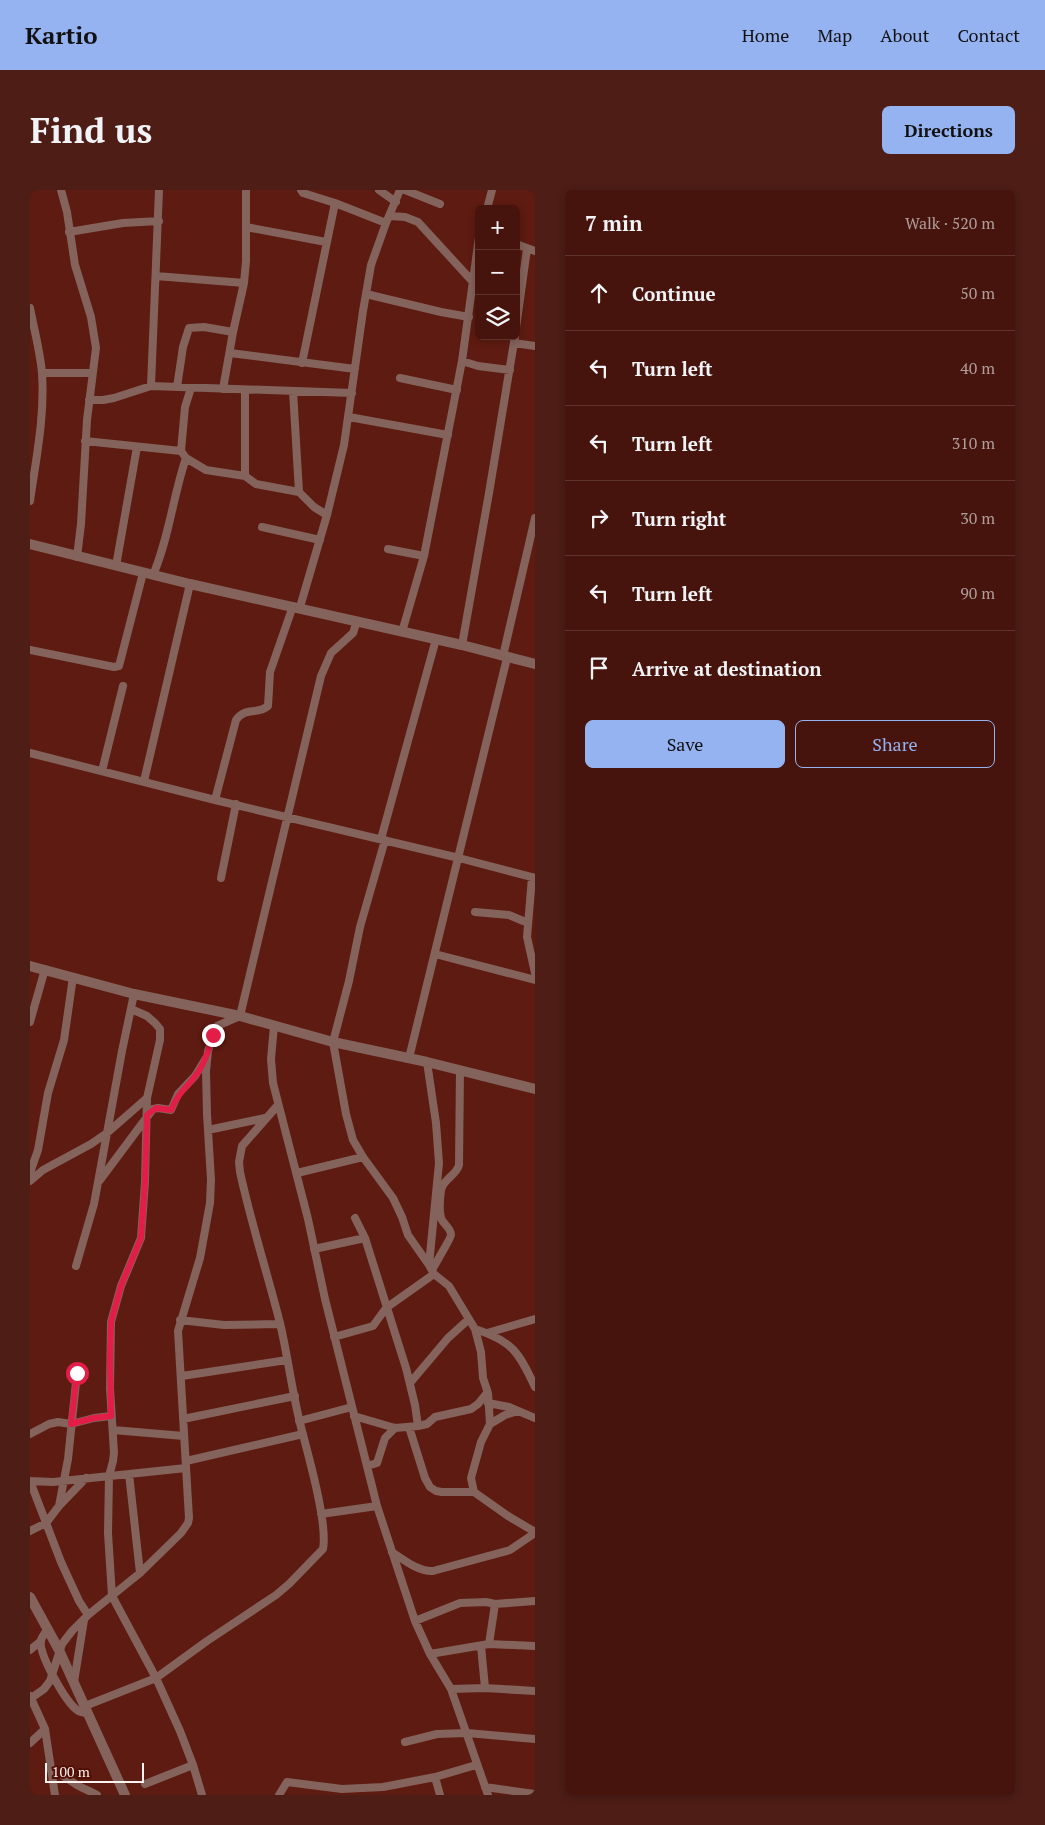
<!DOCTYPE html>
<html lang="en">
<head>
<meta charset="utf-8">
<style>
	:root { --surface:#46140d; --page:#4d1d16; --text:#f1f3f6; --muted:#b09e9d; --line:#5e332e; --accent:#95b2f1 }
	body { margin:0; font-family:"PT Serif",serif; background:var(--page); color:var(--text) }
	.controls { position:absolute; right:15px; top:15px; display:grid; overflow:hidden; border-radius:8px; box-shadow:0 2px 8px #0003 }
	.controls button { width:45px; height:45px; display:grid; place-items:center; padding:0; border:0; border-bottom:1px solid var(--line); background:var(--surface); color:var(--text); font:25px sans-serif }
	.scale { position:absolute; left:15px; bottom:12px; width:99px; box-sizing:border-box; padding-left:5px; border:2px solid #fcf3f1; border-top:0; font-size:14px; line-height:18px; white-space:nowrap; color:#fcf3f1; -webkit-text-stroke:4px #520f06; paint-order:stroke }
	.stop { position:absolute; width:15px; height:15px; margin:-11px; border:4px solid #e11d48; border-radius:50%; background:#fff }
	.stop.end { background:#e11d48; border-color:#fff; box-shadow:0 1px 5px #0008 }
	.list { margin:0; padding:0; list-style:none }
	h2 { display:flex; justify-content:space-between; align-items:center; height:65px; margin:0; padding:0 20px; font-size:21px }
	h2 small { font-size:16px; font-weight:400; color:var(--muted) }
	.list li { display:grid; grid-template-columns:32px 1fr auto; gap:15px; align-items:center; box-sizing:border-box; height:75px; padding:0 20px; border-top:1px solid var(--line) }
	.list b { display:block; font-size:19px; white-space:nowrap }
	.list em { font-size:16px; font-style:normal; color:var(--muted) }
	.actions { display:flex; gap:10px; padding:15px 20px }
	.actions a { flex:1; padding:11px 0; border:1px solid var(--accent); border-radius:8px; text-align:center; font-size:18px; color:var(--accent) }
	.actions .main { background:var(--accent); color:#111 }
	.icon { flex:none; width:28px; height:28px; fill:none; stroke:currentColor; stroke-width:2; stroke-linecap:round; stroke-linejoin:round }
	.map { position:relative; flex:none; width:505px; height:1605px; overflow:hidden; border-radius:8px }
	header { display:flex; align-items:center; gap:30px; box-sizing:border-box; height:70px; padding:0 25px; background:var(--accent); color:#111 }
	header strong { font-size:24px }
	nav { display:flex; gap:28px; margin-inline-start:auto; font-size:18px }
	.intro { display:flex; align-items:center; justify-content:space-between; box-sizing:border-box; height:120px; padding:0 30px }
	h1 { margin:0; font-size:35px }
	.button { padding:12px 22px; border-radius:8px; background:var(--accent); color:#111; font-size:18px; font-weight:700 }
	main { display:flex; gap:30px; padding:0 30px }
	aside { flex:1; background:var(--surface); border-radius:8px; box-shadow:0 2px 8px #0003 }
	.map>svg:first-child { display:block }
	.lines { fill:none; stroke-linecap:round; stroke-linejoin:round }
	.minor { stroke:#84635c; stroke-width:8 }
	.tertiary { stroke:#84635c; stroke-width:10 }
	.route { stroke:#e11d48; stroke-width:6 }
</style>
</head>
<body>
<header>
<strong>Kartio</strong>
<nav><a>Home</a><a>Map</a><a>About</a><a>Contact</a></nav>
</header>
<div class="intro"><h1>Find us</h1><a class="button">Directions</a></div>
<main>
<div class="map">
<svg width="505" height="1605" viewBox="0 0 505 1605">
	<rect width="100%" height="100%" fill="#5e1b11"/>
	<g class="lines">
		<path class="minor" d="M31,0l6,22 8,53 16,52 5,31 -9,72 -6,104 -4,33
			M271,0l2,3 32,10 51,20 14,-33
			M349,0l17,12
			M375,0l35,14
			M457,19l5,-19
			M360,26l15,1 13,5 55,60
			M216,37l80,15
			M39,42l54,-9 36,-2
			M486,54l19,7
			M126,86l88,7
			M336,104l75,18 28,5
			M0,118c4,21 10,43 12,65 3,43 -6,86 -12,128
			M486,138l11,-79
			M484,153l21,3
			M200,163l125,16
			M432,171l16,5 32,4
			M272,173l33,-160
			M12,183h50
			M370,188l57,12
			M121,196l8,-196
			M147,197l6,-40 6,-19 15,-1 29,5
			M193,199l10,-57 11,-49 2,-22v-71
			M263,201l6,101 15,15 13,8
			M59,210h14l11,-2 37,-12 201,7
			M319,227l99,18
			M55,251l96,10 5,7 20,12 39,6 11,8 43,8
			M151,261l4,-44 6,-19
			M215,286v-86
			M232,337l58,13
			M358,359l36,7
			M86,376l21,-119
			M123,385c16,-37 20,-79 33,-117
			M270,417l27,-92 17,-70 19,-134 8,-46 15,-42
			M372,442l22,-76 38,-195 17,-124
			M432,455l27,-152 26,-157
			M0,460l84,17 5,-1 24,-93
			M473,466l32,-138
			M0,563l185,47 244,58 76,20
			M72,581l21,-85
			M114,591l46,-197
			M185,610l21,-80c10,-14 22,-5 32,-14l2,-34 23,-66
			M351,649l55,-200
			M355,650l-25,87 -11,54 -16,61 13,72 7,26 10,17 30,41 9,19 6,18 21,30
			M502,687l-5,60 8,36
			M191,688l15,-74
			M445,722l34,3 19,8
			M405,764l100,26
			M0,832l15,-53
			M244,836l-3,33 2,24 35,136 17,80 52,207 38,115 15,33 21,35 37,106
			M379,868l98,-400
			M397,872l9,61 3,40 -10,102 5,9 15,12 26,43 6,23 2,26 5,15 2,31
			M117,908l-2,84 -4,56 -20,48 -10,36 -1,66 4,65 -1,8 -4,15 -1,57 4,63 44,82 24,53 13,34 9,30
			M178,940l57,-12
			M0,983l8,-23 10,-57 16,-53 9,-63
			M267,983l66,-16
			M70,990l53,-71 5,-1 13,2 7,-16 17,-18 11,-18
			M0,991l13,-11 48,-26 16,-11 40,-35 13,-58v-11l-5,-6 -8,-7 -16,-7
			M325,1028l10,20 41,130 9,37 3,21
			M284,1059l51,-11
			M46,1076l18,-62 28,-153 12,-57
			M402,1080c3,-6 19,-32 19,-35 0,-7 -8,-11 -10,-17 -2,-7 -1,-20 0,-28 2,-11 15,-14 18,-25l1,-95
			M150,1130l44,5 56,-1
			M445,1139c37,12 44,23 60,58
			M457,1143l48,-14
			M304,1147l39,-11 13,-18 48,-34
			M152,1186l105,-16
			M380,1193l38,-45 21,-19
			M458,1213l21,4 26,11
			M324,1226l41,12 23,-2 9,-2 8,-7 36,-8 7,-5 9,-11
			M153,1229l112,-23
			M269,1231l53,-14
			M379,1237l16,51 5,9 6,4 6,1h32l34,24 27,16
			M83,1240l71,6
			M0,1244l19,-10 9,-2 13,2 23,-6 17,-2
			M156,1271l117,-27
			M337,1276l10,-3 8,-25 10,-10
			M99,1284l11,99
			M0,1291l23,1 133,-14
			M0,1291l31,81 18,39 9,14
			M444,1302l-3,-14 10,-36 9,-18 15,-9 13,-4
			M29,1316l9,-47 9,-86
			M291,1324l56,-8
			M0,1341l16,-8 13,-17 27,-28
			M362,1362c12,8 27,20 41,19l77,-21 25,-17
			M385,1431l45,-18 26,-1 9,2 40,-3
			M17,1440c-2,3 -5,7 -6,10 -3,14 25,62 36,70 4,3 7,3 11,3
			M459,1454l6,-40
			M451,1456l4,42
			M0,1460l11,-9
			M400,1464l59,-10 46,2
			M44,1492l10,-62
			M421,1499l34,-1 50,3
			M0,1506l15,33 10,66
			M0,1509l14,-10 6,-8 12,-37 10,-13 16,-16 52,-42 41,-40 7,-10 1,-5 -11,-187 22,-73 10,-55 1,-23 -4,-66 -1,-43 2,-20 9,-25 23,-10 81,-340 10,-23 22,-20 4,-12
			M55,1516l71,-28 51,-37 69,-46 13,-11 34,-35c5,-26 -15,-94 -22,-122 -9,-35 -13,-70 -21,-104 -13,-51 -29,-100 -40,-151l-1,-10 3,-16 36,-41
			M375,1552l32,-8 30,-1 68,6
			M0,1553l15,-14
			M21,1580c9,3 15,8 23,13 6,5 15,7 23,12
			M405,1587l5,18
			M115,1594l48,-19
			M455,1597l50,7
			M249,1605l8,-13 55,7 41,-2 52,-10 41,-12"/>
		<path class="tertiary" d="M0,354l160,40 272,61 73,19
			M0,776l104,28 106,22 93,26 94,20 108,27
			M0,1407l29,53 66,145"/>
	</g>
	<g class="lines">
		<path class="route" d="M47,1183l-6,51 23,-6 17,-2 -1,-54 1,-40 10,-36 20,-48 4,-56 2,-67 9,-7 15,2c8,-19 14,-20 25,-35 9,-12 13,-26 17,-40"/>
	</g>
</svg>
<div class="controls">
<button>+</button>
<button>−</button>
<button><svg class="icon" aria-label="layers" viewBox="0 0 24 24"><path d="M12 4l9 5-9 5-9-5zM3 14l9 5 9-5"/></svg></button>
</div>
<div class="scale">100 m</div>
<div class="stop" style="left:47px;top:1183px"></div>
<div class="stop end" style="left:183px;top:845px"></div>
</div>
<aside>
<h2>7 min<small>Walk · 520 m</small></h2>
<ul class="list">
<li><svg class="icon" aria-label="ahead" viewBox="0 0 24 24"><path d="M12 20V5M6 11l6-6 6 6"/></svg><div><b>Continue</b></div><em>50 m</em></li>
<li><svg class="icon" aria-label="left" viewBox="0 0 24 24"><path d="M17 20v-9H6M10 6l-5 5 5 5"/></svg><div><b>Turn left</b></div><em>40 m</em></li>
<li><svg class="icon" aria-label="left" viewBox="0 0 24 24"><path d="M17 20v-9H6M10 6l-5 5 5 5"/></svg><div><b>Turn left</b></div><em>310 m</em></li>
<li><svg class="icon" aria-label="right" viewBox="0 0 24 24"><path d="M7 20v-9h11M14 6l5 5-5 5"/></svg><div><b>Turn right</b></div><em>30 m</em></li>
<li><svg class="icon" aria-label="left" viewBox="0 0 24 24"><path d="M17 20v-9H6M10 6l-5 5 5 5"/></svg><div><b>Turn left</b></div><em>90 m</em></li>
<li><svg class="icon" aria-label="arrive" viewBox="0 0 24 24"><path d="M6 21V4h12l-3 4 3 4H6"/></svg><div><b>Arrive at destination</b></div></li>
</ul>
<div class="actions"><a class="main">Save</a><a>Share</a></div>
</aside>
</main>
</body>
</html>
